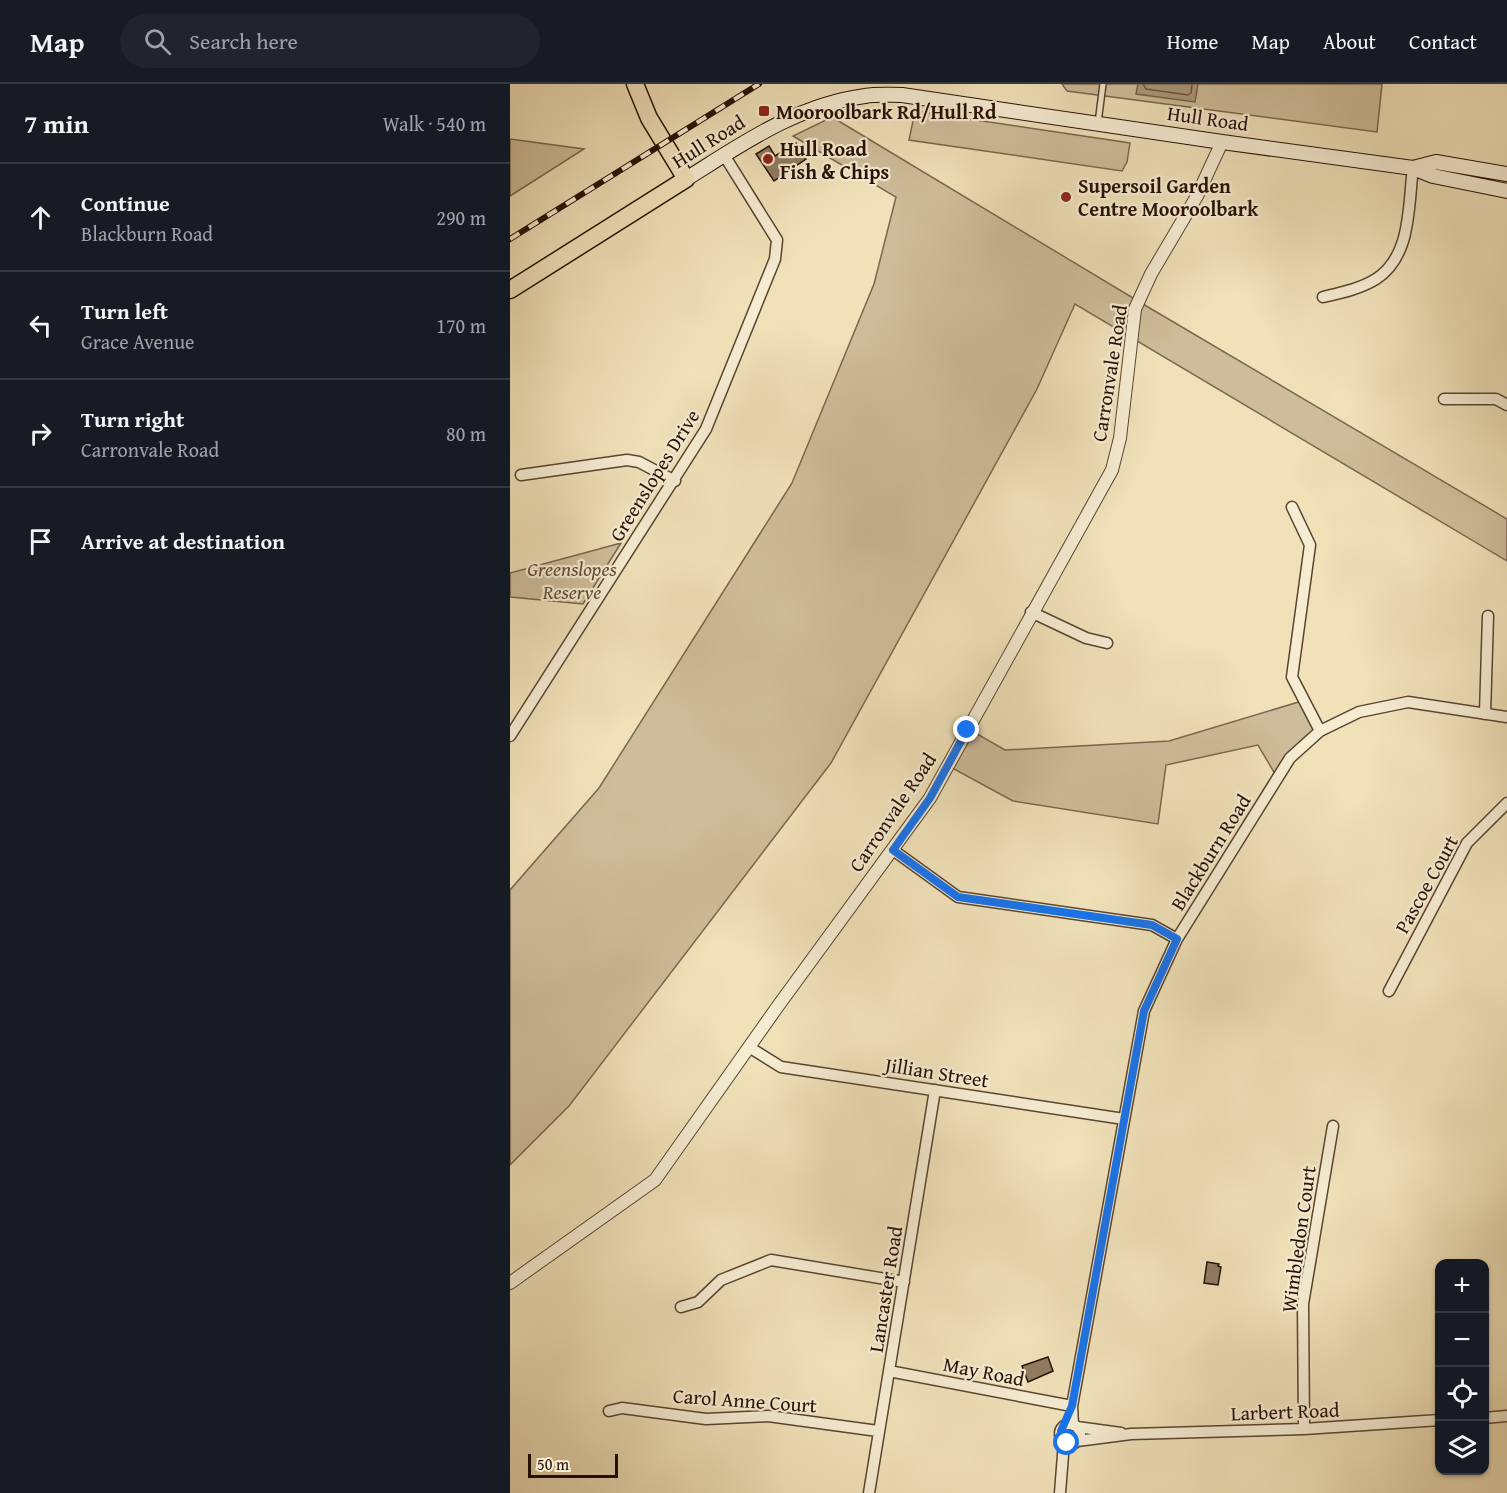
<!DOCTYPE html>
<html lang="en">
<head>
<meta charset="utf-8">
<style>
	:root { --surface:#171b24; --page:#20242c; --text:#f1f3f6; --muted:#9ea1a6; --line:#363941 }
	body { margin:0; font-family:"Gentium Book Plus",serif; background:var(--page); color:var(--text) }
	.controls { position:absolute; right:18px; bottom:18px; display:grid; overflow:hidden; border-radius:12px; box-shadow:0 2px 4px #0004 }
	.controls button { width:54px; height:54px; display:grid; place-items:center; padding:0; border:0; border-bottom:2px solid var(--line); background:var(--surface); color:var(--text); font:30px sans-serif }
	.scale { position:absolute; left:18px; bottom:15px; width:90px; box-sizing:border-box; padding-left:6px; border:3px solid #280f04; border-top:0; font-size:16px; line-height:21px; white-space:nowrap; color:#280f04; -webkit-text-stroke:4px #f5ecd2; paint-order:stroke }
	.stop { position:absolute; width:18px; height:18px; margin:-14px; border:4px solid #1a73e8; border-radius:50%; background:#fff }
	.stop.end { background:#1a73e8; border-color:#fff; box-shadow:0 2px 6px #0008 }
	.list { margin:0; padding:0; list-style:none }
	h2 { display:flex; justify-content:space-between; align-items:center; height:78px; margin:0; padding:0 24px; font-size:26px }
	h2 small { font-size:20px; font-weight:400; color:var(--muted) }
	.list li { display:grid; grid-template-columns:39px 1fr auto; gap:18px; align-items:center; box-sizing:border-box; height:108px; padding:0 24px; border-top:2px solid var(--line) }
	.list b { display:block; font-size:22px; white-space:nowrap }
	.list p { margin:0; font-size:20px; white-space:nowrap; color:var(--muted) }
	.list em { font-size:20px; font-style:normal; color:var(--muted) }
	.icon { flex:none; width:33px; height:33px; fill:none; stroke:currentColor; stroke-width:2; stroke-linecap:round; stroke-linejoin:round }
	.map { position:relative; flex:none; width:997px; height:1409px; overflow:hidden }
	header { display:flex; align-items:center; gap:36px; box-sizing:border-box; height:84px; padding:0 30px; background:var(--surface); border-bottom:2px solid var(--line) }
	header strong { font-size:28px }
	nav { display:flex; gap:33px; margin-inline-start:auto; font-size:21px }
	.search { width:420px; height:54px; background:var(--page); display:flex; align-items:center; gap:15px; box-sizing:border-box; padding:0 21px; border-radius:33px; color:var(--muted); font-size:22px }
	main { display:flex }
	aside { flex:1; background:var(--surface) }
	.map>svg:first-child { display:block }
	.green { fill:#cebd9a; stroke:#7b664f; stroke-width:1.5 }
	.water { fill:#ac9a7b; stroke:#77624b; stroke-width:1.5 }
	.lines { fill:none; stroke-linecap:round; stroke-linejoin:round }
	.shore { stroke:#6a5440; stroke-width:1.5 }
	.building { fill:#907c62; stroke:#280f04; stroke-width:1.5 }
	.service-casing { stroke:#5a4431; stroke-width:8 }
	.minor-casing { stroke:#5a4431; stroke-width:13 }
	.tertiary-casing { stroke:#5a4431; stroke-width:14 }
	.secondary-casing { stroke:#280f04; stroke-width:16 }
	.primary-casing { stroke:#280f04; stroke-width:19 }
	.service { stroke:#f5ecd2; stroke-width:5 }
	.minor { stroke:#f5ecd2; stroke-width:10 }
	.tertiary { stroke:#f5ecd2; stroke-width:12 }
	.secondary { stroke:#f5ecd2; stroke-width:14 }
	.primary { stroke:#f0e1b9; stroke-width:16 }
	.rail-casing { stroke:#280f04; stroke-width:6 }
	.rail { stroke:#f5ecd2; stroke-width:4; stroke-dasharray:11; stroke-linecap:butt }
	.route { stroke:#1a73e8; stroke-width:8 }
	.poi-dot { fill:#8f2418; stroke:#f5ecd2; stroke-width:2 }
	.labels { text-anchor:middle; dominant-baseline:central; stroke-width:4.5; stroke-linejoin:round; paint-order:stroke }
	.poi-label { font-size:20px; font-weight:bold; fill:#280f04; stroke:#f5ecd2; text-anchor:start }
	.street-label { font-size:20px; fill:#280f04; stroke:#f5ecd2 }
	.park-label { font-size:20px; font-style:italic; fill:#624c38; stroke:#f5ecd2 }
</style>
</head>
<body>
<header>
<strong>Map</strong>
<div class="search"><svg class="icon" aria-label="search" viewBox="0 0 24 24"><circle cx="10" cy="10" r="6"/><path d="M15 15l6 6"/></svg>Search here</div>
<nav><a>Home</a><a>Map</a><a>About</a><a>Contact</a></nav>
</header>
<main>
<aside>
<h2>7 min<small>Walk · 540 m</small></h2>
<ul class="list">
<li><svg class="icon" aria-label="ahead" viewBox="0 0 24 24"><path d="M12 20V5M6 11l6-6 6 6"/></svg><div><b>Continue</b><p>Blackburn Road</p></div><em>290 m</em></li>
<li><svg class="icon" aria-label="left" viewBox="0 0 24 24"><path d="M17 20v-9H6M10 6l-5 5 5 5"/></svg><div><b>Turn left</b><p>Grace Avenue</p></div><em>170 m</em></li>
<li><svg class="icon" aria-label="right" viewBox="0 0 24 24"><path d="M7 20v-9h11M14 6l5 5-5 5"/></svg><div><b>Turn right</b><p>Carronvale Road</p></div><em>80 m</em></li>
<li><svg class="icon" aria-label="arrive" viewBox="0 0 24 24"><path d="M6 21V4h12l-3 4 3 4H6"/></svg><div><b>Arrive at destination</b></div></li>
</ul>
</aside>
<div class="map">
<svg width="997" height="1409" viewBox="0 0 997 1409">
	<rect width="100%" height="100%" fill="#f0e1b9"/>
	<filter id="stains"><feTurbulence type="fractalNoise" baseFrequency=".00333" numOctaves="4"/><feColorMatrix values="0 0 0 0 .2 0 0 0 0 .09 0 0 0 0 .02 0 0 0 .5 -.17"/></filter>
	<radialGradient id="worn" r=".72"><stop offset=".6" stop-color="#630" stop-opacity="0"/><stop offset="1" stop-color="#630" stop-opacity=".3"/></radialGradient>
	<path class="green" d="M552,0h320l-5,48 -310,-41z
		M405,27l215,32 -3,19 -5,9 -213,-31z
		M322,33l316,190 359,212v42l-432,-257 -38,85 -206,374 -262,343 -59,59v-275l89,-102 193,-305 82,-199 22,-87 -103,-61z
		M0,55l74,10 -74,47z
		M111,459l-38,61 -73,-7v-24z
		M792,617l15,30 -32,25 -10,18 -17,-29 -92,20 -8,59 -145,-23 -61,-33 20,-37 33,19 164,-9z"/>
	<path class="water" d="M628,0h60l-3,18 -59,-8z"/>
	<g class="lines">
		<path class="shore" d="M633,0l3,5 42,6 3,-2 1,-9"/>
	</g>
	<path class="building" d="M286,59l10,16 -32,22 -18,-27 13,-8 6,10z
		M697,1178l12,2 -1,2 3,1 -3,18 -14,-2z
		M538,1273l5,14 -25,11 -6,-16z"/>
	<g class="lines">
		<g class="service-casing">
			<path id="service" d="M588,39l5,-39"/>
		</g>
		<g class="minor-casing">
			<path id="minor" d="M813,213c17,-4 37,-8 53,-18 36,-23 32,-74 37,-111
				M934,315h52l11,6
				M11,391l106,-15 12,2 36,19
				M782,423l18,38 -18,132 28,54
				M521,528l55,26 21,5
				M975,630l3,-98
				M0,652l196,-307 69,-170 2,-19 -53,-85
				M383,766l65,47 194,28 25,14
				M879,907l78,-148 40,-40
				M239,963l32,20 343,52
				M171,1223l17,-5 23,-22 50,-20 133,22
				M379,1287l183,35
				M99,1327l13,-3 84,11 62,-3 110,15
				M974,1334l23,-2
				M550 1350a10 10 0 1 1 20 0a10 10 0 1 1-20 0Z
				M563,1341l-1,-19 72,-395 33,-72 113,-181 30,-27 39,-19 49,-10 99,15
				M567,1343l44,6
				M794,1345l-1,-125 30,-178
				M567,1357l54,-7 173,-5 136,-9
				M359,1409l66,-403
				M550,1409l4,-51"/>
		</g>
		<g class="tertiary-casing">
			<path id="tertiary" d="M0,1199l145,-103 123,-174 152,-208 182,-328 8,-32 15,-129 16,-35 46,-78 25,-54"/>
		</g>
		<g class="secondary-casing">
			<path id="secondary" d="M903,84l23,-6 71,12
				M176,95c56,-35 111,-74 179,-83 12,-2 24,-1 37,-1l320,47 191,26 20,8 74,15"/>
		</g>
		<g class="primary-casing">
			<path id="primary" d="M0,206l176,-111 -37,-61 -14,-34"/>
		</g>
		<use href="#service" class="service"/>
		<use href="#minor" class="minor"/>
		<use href="#tertiary" class="tertiary"/>
		<use href="#secondary" class="secondary"/>
		<use href="#primary" class="primary"/>
		<g class="rail-casing">
			<path id="rail" d="M0,155l249,-155"/>
		</g>
		<use href="#rail" class="rail"/>
	</g>
	<g class="lines">
		<path class="route" d="M457,646l-37,68 -37,52 65,47 194,28 25,14 -33,72 -72,395 -11,25v8l6,4"/>
	</g>
	<g class="poi-dot">
		<rect x="248" y="21" width="12" height="12" rx="3"/>
		<circle cx="258" cy="75" r="6"/>
		<circle cx="556" cy="113" r="6"/>
	</g>
	<g class="labels">
		<g class="poi-label">
			<text x="266" y="27">Mooroolbark Rd/Hull Rd</text>
			<text x="270" y="64">Hull Road<tspan x="270" dy="23">Fish &amp; Chips</tspan></text>
			<text x="568" y="101">Supersoil Garden<tspan x="568" dy="23">Centre Mooroolbark</tspan></text>
		</g>
		<g class="street-label">
			<text transform="translate(698 34) rotate(8)">Hull Road</text>
			<text transform="translate(198 57) rotate(-32)">Hull Road</text>
			<text transform="translate(599 289) rotate(-81)">Carronvale Road</text>
			<text transform="translate(144 391) rotate(-58)">Greenslopes Drive</text>
			<text transform="translate(382 728) rotate(-56)">Carronvale Road</text>
			<text transform="translate(700 768) rotate(-58)">Blackburn Road</text>
			<text transform="translate(916 800) rotate(-61)">Pascoe Court</text>
			<text transform="translate(427 988) rotate(9)">Jillian Street</text>
			<text transform="translate(788 1155) rotate(-82)">Wimbledon Court</text>
			<text transform="translate(375 1205) rotate(-81)">Lancaster Road</text>
			<text transform="translate(474 1287) rotate(11)">May Road</text>
			<text transform="translate(235 1316) rotate(4)">Carol Anne Court</text>
			<text transform="translate(775 1327) rotate(-2)">Larbert Road</text>
		</g>
		<g class="park-label">
			<text x="62" y="484">Greenslopes<tspan x="62" dy="23">Reserve</tspan></text>
		</g>
	</g>
	<rect width="100%" height="100%" filter="url(#stains)"/>
	<rect width="100%" height="100%" fill="url(#worn)"/>
</svg>
<div class="controls">
<button>+</button>
<button>−</button>
<button><svg class="icon" aria-label="locate" viewBox="0 0 24 24"><circle cx="12" cy="12" r="6"/><path d="M12 2v4M12 18v4M2 12h4M18 12h4"/></svg></button>
<button><svg class="icon" aria-label="layers" viewBox="0 0 24 24"><path d="M12 4l9 5-9 5-9-5zM3 14l9 5 9-5"/></svg></button>
</div>
<div class="scale">50 m</div>
<div class="stop" style="left:557px;top:1359px"></div>
<div class="stop end" style="left:457px;top:646px"></div>
</div>
</main>
</body>
</html>
